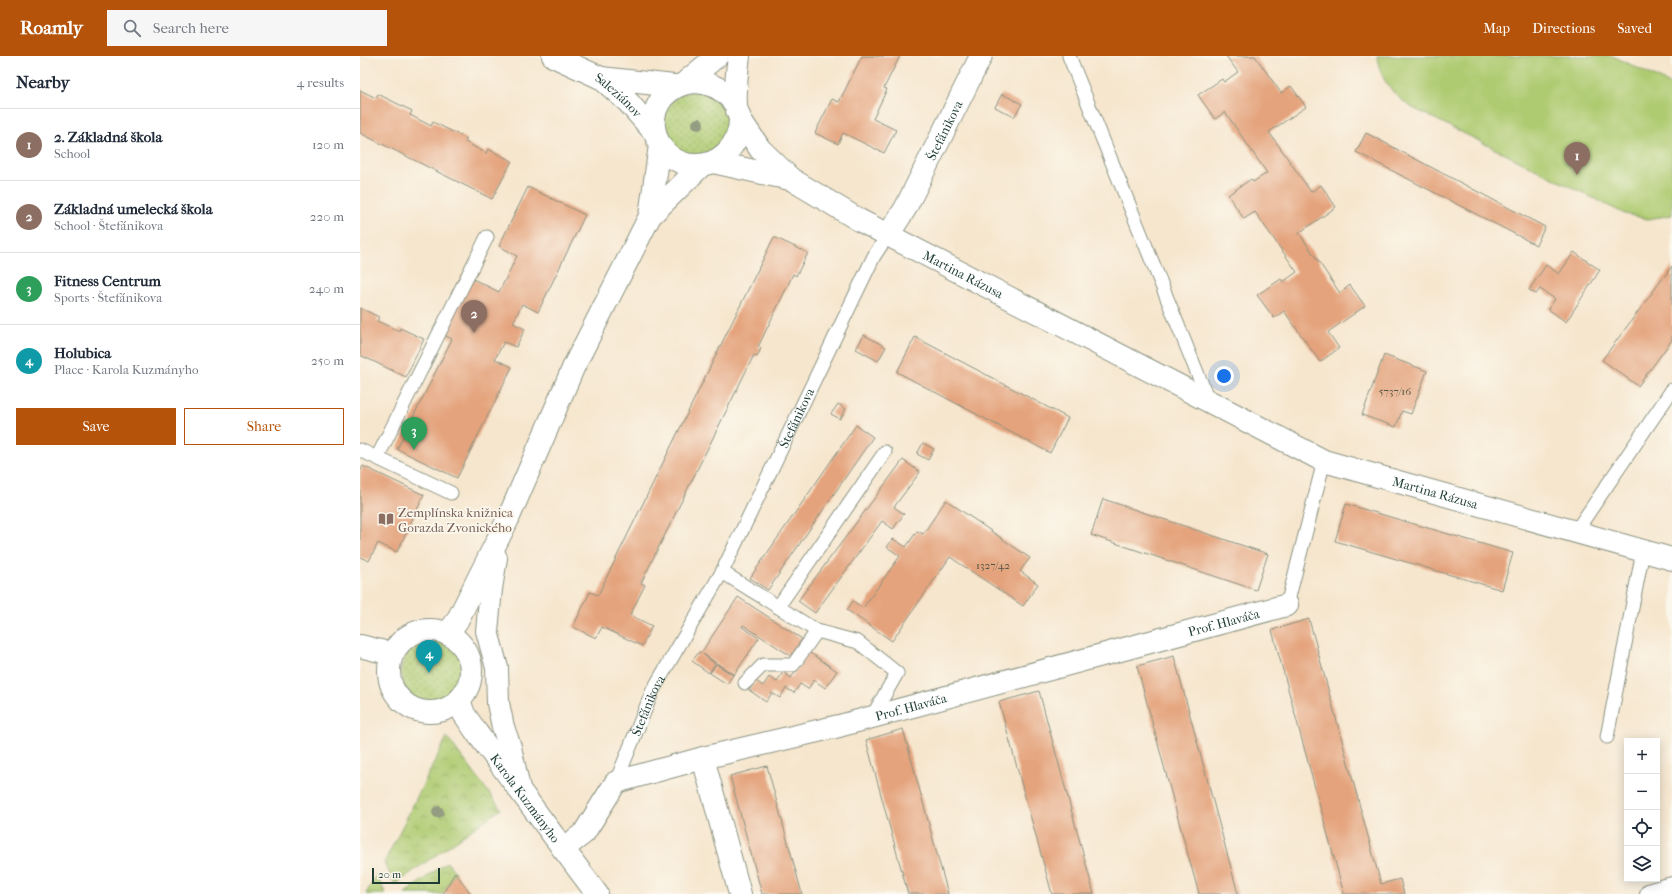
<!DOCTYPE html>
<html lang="en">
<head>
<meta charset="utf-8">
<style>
	:root { --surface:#fff; --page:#f6f6f7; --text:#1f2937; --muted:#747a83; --line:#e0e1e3; --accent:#b45309 }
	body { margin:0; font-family:"IM FELL French Canon",serif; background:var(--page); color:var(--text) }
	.controls { position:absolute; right:12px; bottom:12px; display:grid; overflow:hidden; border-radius:0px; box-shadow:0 2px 10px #0003 }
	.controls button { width:36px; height:36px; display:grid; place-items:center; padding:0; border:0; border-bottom:1px solid var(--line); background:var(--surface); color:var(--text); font:20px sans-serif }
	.scale { position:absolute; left:12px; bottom:10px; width:68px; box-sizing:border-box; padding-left:4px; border:2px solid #1f3d34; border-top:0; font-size:11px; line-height:14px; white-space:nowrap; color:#1f3d34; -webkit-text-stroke:3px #fbf7ec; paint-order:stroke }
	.you { position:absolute; left:864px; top:320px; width:14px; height:14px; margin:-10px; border:3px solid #fff; border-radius:50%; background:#1a73e8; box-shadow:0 0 0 6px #1a73e833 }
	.badge { display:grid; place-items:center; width:26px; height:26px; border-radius:50%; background:var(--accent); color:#fff; font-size:13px; font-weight:700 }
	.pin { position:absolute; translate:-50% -33px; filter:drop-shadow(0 1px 2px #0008) }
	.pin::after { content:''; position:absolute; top:21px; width:14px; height:12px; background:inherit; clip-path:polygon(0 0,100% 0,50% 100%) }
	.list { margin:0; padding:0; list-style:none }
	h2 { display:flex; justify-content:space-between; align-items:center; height:52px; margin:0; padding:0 16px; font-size:17px }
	h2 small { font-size:13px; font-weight:400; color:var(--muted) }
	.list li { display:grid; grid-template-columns:26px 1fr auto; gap:12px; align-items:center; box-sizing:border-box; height:72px; padding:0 16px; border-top:1px solid var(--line) }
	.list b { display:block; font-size:15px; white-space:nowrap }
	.list p { margin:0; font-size:13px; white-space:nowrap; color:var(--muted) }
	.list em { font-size:13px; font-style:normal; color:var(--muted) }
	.actions { display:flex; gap:8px; padding:12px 16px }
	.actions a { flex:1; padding:9px 0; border:1px solid var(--accent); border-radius:0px; text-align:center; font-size:14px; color:var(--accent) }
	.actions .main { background:var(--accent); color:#fff }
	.icon { flex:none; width:22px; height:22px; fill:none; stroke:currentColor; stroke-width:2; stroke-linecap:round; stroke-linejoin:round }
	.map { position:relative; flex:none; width:1312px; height:838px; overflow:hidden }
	header { display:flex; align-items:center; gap:24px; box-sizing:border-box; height:56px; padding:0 20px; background:var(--accent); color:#fff }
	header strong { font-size:19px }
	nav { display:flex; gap:22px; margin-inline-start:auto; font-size:14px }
	.search { width:280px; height:36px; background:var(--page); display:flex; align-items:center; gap:10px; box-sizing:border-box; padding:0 14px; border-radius:0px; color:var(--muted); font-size:15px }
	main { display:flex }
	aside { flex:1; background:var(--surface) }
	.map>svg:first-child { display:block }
	.grass { fill:url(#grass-dots); stroke:#668452 }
	.park { fill:url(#park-crowns); stroke:#668452 }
	.pitch { fill:#aecb71; stroke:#668452 }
	.building { fill:#e4a37b }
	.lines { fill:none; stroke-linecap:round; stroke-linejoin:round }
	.lane-casing { stroke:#8a9281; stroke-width:15 }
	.street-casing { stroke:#8a9281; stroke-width:24 }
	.lane { stroke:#fff; stroke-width:13 }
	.street { stroke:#fff; stroke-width:22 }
	.tree { fill:#949c82 }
	.labels { text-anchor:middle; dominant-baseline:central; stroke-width:3.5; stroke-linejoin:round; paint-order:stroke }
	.number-label { font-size:11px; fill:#505646 }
	.street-label { font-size:13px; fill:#1f3d34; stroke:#fbf7ec }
	.education-label { font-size:13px; fill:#785e54; stroke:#fbf7ec; text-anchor:start }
</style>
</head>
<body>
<header>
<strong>Roamly</strong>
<div class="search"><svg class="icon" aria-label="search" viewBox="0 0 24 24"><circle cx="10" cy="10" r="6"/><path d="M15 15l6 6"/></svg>Search here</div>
<nav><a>Map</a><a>Directions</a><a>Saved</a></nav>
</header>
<main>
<aside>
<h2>Nearby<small>4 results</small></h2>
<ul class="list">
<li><span class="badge" style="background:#8d6e63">1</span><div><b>2. Základná škola</b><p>School</p></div><em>120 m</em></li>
<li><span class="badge" style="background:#8d6e63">2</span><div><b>Základná umelecká škola</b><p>School · Štefánikova</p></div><em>220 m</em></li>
<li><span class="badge" style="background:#2e9e5b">3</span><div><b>Fitness Centrum</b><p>Sports · Štefánikova</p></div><em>240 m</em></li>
<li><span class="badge" style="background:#0f9aa8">4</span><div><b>Holubica</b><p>Place · Karola Kuzmányho</p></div><em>250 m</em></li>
</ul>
<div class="actions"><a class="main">Save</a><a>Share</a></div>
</aside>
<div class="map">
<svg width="1312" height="838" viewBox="0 0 1312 838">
	<defs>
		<pattern id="grass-dots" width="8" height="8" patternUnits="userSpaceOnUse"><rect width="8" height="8" fill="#aecb71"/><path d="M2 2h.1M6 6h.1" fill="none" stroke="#8da65e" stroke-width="1.8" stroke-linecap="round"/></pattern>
		<pattern id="park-crowns" width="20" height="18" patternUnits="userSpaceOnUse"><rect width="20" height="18" fill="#aecb71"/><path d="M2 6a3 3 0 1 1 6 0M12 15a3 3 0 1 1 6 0" fill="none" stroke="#8da65e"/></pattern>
	</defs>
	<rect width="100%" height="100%" fill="#fbf7ec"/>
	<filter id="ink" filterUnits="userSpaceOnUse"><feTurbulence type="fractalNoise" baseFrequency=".025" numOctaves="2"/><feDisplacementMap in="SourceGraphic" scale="8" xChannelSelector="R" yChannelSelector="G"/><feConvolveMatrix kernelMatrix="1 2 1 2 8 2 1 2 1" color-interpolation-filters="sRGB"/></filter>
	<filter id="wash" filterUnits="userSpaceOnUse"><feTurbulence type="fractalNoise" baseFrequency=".012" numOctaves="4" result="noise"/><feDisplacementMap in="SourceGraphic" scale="16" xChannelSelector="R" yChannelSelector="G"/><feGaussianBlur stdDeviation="0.9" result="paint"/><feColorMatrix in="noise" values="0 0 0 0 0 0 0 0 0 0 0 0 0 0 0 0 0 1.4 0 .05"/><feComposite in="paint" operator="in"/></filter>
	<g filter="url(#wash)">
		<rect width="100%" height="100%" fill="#f6e6ce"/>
		<path class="grass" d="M304 67a32 32 0 1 1 64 0a32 32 0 1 1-64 0Z
			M41 617a32 32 0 1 1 64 0a32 32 0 1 1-64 0Z"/>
		<path class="park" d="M87,681l54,72 -106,75 -11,-21z
			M87,806l8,10 -12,22h-39z
			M16,819l10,19h-20z"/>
		<path class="pitch" d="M1017,0h236l59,29v130l-24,4 -23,-5 -214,-107c-18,-12 -32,-29 -34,-51z"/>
		<g id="blocks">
			<path class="building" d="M502,0h38l-16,32 3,1 -14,30 23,11 -12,23 -41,-20 -5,11 -23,-11 17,-34 7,3z
				M866,0h29l26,37 10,-7 15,21 -37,25 42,60 10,-7 15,22 -37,26 41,60 10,-8 15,21 -37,26 11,16 -19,14 -36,-51 -10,7 -17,-23 24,-16 2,3 14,-10 -42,-60 -11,7 -16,-24 23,-16 2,3 14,-9 -42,-61 -10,7 -17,-24 24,-16 2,3 14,-10z
				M0,34l16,8 2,-4 34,17 -2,4 21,11 2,-4 34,17 -2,3 21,11 2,-4 24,12 -20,38 -132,-66z
				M642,38l20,10 -8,13 -19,-10z
				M1006,77l179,94 -9,18 -180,-93z
				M168,131l57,28 -47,97 -16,-8 -9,19 12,6 -9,18 -12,-5 -9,17 17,8 -55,111 -60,-29 55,-110 -17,-8 28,-57 36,18 18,-36 -18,-10z
				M414,181l34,16 -12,23 -3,-2 -6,13 -29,60 3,1 -2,5 -2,4 -3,-2 -113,228 4,2 -15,30 22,11 -10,20 -40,-19 -6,11 -23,-11 17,-35 8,3z
				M1214,196l26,18 -34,52 -18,-13 7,-10 -15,-10 -4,5 -7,-4 17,-25 13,9z
				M1312,210v74l-34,46 -36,-26z
				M0,252l19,9 -2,4 22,10 1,-3 24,11 -18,38 -46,-22z
				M504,279l22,12 -8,14 -22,-12z
				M555,281l153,81 -18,35 -153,-81z
				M1024,299l43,16 -16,43 -9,-3 -6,16 -34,-12z
				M478,348l8,5 -6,10 -9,-5z
				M496,369l17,12 -105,153 -18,-12z
				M563,387l11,6 -6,11 -11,-6z
				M543,404l17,12 -26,35 10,7 -11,15 -11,-8 -67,92 -17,-12z
				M3,410l61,29 -27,57 -19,-9 -9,18 -9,-4v-85z
				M743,443l165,55 -12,36 -165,-55z
				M586,444l84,58 -10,13 18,13 -15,22 -73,-49 -58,84 -45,-31 6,-9 10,7 37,-52 -13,-9 6,-8 13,8 11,-16 6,3z
				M986,448l167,49 -11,37 -167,-49z
				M378,541l64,42 -11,17 -48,-31 -1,2 17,11 -25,37 -31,-21 12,10 -6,9 -17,-12 7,-9 2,1z
				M949,563l72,265 19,-5 4,15h-60l-72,-264z
				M449,596l28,19 -12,17 -11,-8 -6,9 -8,-5 -6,9 -8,-5 -6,10 -8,-5 -6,9 -17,-12 7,-9 7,5 6,-9 8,5 6,-10 8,6z
				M814,600l64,238h-39l-17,-61 -45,-167z
				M356,608l17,11 -6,9 -17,-11z
				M679,635l55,203h-42l-26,-94 -27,-98z
				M543,673l45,165h-40l-42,-154z
				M407,710l35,128h-40l-32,-118z
				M95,816l16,22h-28z"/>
		</g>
	</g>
	<g filter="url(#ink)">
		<use href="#blocks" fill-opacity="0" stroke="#8a9281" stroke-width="1"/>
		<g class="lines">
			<g class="lane-casing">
				<g id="lane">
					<path d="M709,0l140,346"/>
					<path d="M0,394l17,8"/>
					<path d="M91,437l-74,-35 110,-221"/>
					<path d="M1216,475l96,-141"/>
					<path d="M362,516l95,59 41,11 39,31 -25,44"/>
					<path d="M927,549l37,-144"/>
					<path d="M418,551l107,-155"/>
					<path d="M385,627l18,-18h30l24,-34"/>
					<path d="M1247,681l36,-186"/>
					<path id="s1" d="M256,726l37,-92 69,-118 152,-316 14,-21"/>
				</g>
			</g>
			<g class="street-casing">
				<g id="street">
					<path id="s2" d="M193,0l48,22 27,24 27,31"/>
					<path d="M241,22l73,8"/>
					<path d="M327,25l30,-25"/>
					<path d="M376,49c-36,-49 -101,-10 -77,38 6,12 21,22 35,22 25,1 46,-19 46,-46 -1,-5 -4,-9 -4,-14 -1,-16 1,-34 3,-49"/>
					<path id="s3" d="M380,63l20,30 31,30 68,41 465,241 348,98"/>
					<path d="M353,106l77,17"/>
					<path d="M290,160l10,-71"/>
					<path id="s4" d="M528,179l17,-26 76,-153"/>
					<path d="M136,502l-5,31 -4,42 10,37 1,35 5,24 7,20 9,41"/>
					<circle cx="70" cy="615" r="41"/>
					<path d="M87,578l10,-13 51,-102 66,-153 76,-150 52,-51"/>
					<path d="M0,590l32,8"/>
					<path id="s5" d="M99,644l5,14 13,19 120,161"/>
					<path d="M343,702l37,136"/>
					<path id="s6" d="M203,793l21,-16 32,-51 87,-24 136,-32 448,-121"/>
					<path d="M1291,838l21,-6"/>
				</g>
			</g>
			<use href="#lane" class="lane"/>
			<use href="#street" class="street"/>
		</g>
		<g class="tree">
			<circle cx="338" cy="68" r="6"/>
			<circle cx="78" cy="756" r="6"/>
		</g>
	</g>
	<defs>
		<g id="library-bare" transform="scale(1.2)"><path d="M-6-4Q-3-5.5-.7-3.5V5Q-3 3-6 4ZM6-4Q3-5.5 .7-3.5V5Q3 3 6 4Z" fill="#8d6e63" stroke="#fbf7ec" stroke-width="2.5" paint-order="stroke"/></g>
	</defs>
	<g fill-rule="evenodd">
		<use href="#library-bare" x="26" y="463"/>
	</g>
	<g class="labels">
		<g class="number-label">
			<text x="1035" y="335">5737/16</text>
			<text x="633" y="509">1327/42</text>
		</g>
		<g class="street-label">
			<text stroke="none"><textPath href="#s2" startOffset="77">Saleziánov</textPath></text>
			<text stroke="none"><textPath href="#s4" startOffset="119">Štefánikova</textPath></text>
			<text stroke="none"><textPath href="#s3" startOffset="276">Martina Rázusa</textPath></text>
			<text stroke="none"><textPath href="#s1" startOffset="407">Štefánikova</textPath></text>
			<text stroke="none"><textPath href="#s3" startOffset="798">Martina Rázusa</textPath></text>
			<text stroke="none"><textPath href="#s6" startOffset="715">Prof. Hlaváča</textPath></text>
			<text stroke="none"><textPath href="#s1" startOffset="83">Štefánikova</textPath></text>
			<text stroke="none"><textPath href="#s6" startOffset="391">Prof. Hlaváča</textPath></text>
			<text stroke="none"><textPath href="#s5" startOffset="119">Karola Kuzmányho</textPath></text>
		</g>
		<g class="education-label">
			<text x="38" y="456">Zemplínska knižnica<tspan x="38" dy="15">Gorazda Zvonického</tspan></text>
		</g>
	</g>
</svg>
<div class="controls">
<button>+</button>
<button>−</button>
<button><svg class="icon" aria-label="locate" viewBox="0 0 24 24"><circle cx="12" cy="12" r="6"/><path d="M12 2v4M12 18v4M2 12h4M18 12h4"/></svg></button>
<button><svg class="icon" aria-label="layers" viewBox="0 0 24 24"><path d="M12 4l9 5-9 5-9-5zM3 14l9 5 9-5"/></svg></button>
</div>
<div class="scale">20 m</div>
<div class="you"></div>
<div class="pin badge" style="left:1217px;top:119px;background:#8d6e63">1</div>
<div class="pin badge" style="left:114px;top:277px;background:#8d6e63">2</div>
<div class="pin badge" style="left:54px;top:394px;background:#2e9e5b">3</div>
<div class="pin badge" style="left:69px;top:617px;background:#0f9aa8">4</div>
</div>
</main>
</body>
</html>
